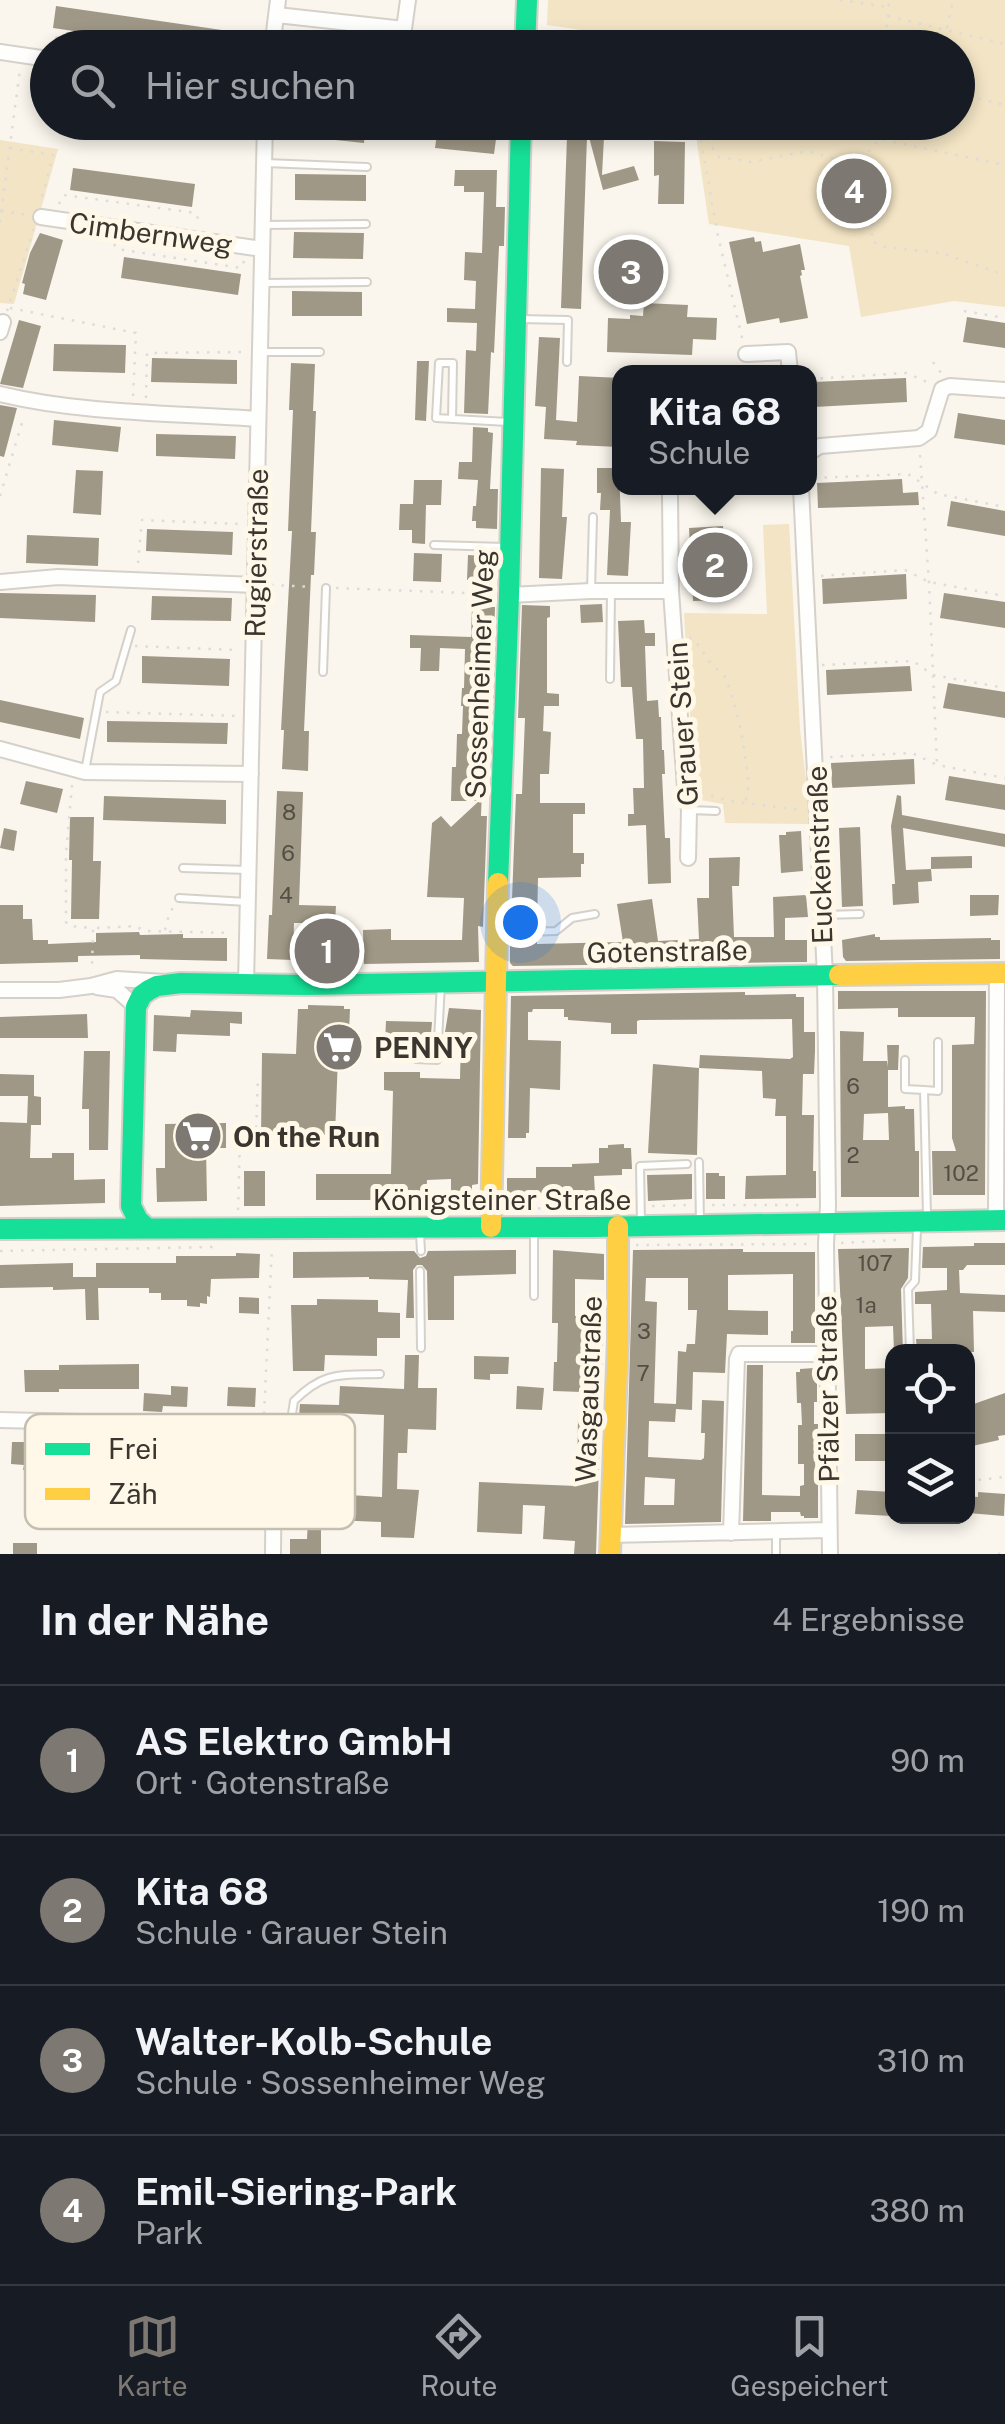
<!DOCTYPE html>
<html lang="de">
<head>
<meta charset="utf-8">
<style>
	:root { --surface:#171b24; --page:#242831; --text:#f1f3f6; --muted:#9ea1a6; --line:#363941; --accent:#7d7972 }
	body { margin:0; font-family:"Public Sans",sans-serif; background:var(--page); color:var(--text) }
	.controls { position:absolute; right:30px; bottom:30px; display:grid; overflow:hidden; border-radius:20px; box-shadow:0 5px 15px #0003 }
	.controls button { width:90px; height:90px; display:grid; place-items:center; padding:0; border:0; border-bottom:2px solid var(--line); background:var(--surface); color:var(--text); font:50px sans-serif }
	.you { position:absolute; left:520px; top:922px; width:35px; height:35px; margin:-25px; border:8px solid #fff; border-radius:50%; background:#1a73e8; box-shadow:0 0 0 15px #1a73e833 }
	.badge { display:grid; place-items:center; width:65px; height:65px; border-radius:50%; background:var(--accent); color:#fff; font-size:32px; font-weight:700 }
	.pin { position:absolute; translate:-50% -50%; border:5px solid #fff; box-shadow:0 2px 10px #0006 }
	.popup { position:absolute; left:612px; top:365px; width:205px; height:130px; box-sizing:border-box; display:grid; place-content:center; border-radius:20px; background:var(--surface); filter:drop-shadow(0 2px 8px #0005); font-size:32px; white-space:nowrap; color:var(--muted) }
	.popup b { font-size:38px; color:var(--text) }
	.popup::after { content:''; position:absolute; left:50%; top:100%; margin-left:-20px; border:20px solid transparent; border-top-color:var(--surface) }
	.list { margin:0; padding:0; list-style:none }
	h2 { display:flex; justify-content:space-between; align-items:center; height:130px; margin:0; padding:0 40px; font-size:42px }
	h2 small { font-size:32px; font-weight:400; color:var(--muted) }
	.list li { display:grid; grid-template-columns:65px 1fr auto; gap:30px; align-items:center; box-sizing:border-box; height:150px; padding:0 40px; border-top:2px solid var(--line) }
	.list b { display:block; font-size:38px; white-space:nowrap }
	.list p { margin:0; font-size:32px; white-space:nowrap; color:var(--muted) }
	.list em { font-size:32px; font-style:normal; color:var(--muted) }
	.icon { flex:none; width:55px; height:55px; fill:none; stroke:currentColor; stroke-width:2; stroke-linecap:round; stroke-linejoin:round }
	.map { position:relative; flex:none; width:1005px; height:1554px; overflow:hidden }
	.search { position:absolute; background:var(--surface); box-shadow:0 5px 15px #0003; left:30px; right:30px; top:30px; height:110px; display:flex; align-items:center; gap:25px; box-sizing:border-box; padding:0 35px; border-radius:55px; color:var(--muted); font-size:38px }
	.sheet { height:730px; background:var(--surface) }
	nav { display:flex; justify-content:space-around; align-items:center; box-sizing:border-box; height:140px; border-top:2px solid var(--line); background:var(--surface); font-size:28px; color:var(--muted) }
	nav a { display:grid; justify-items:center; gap:5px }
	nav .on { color:var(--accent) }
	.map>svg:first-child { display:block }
	.green { fill:#f2e4c4 }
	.building { fill:#a09886; fill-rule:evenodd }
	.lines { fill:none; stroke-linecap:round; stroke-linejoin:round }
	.lane-casing { stroke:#d5d1ca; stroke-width:10 }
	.street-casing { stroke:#d5d1ca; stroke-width:18 }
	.fast-casing { stroke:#d5d1ca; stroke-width:24 }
	.slow-casing { stroke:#d5d1ca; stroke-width:24 }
	.path { stroke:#dddcd9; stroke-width:2.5; stroke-dasharray:2.5 8; stroke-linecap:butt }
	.lane { stroke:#fefefc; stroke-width:6 }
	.street { stroke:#fefefc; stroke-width:14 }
	.fast { stroke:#16e098; stroke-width:20 }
	.slow { stroke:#ffcf43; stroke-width:20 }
	.labels { text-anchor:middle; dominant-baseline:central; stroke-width:10; stroke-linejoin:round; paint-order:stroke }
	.number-label { font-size:22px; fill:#544e45 }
	.street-label { font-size:28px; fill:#3a362f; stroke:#fff8e8 }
	.poi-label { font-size:28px; font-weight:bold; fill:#3a362f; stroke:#fff8e8; text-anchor:start }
	.key { fill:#fff8e8; stroke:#c4beb0; stroke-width:2.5 }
	.key-label { font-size:28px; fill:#3a362f }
</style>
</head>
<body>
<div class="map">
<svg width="1005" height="1554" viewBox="0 0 1005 1554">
	<rect width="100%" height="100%" fill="#faf6ed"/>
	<path class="green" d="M548,0h457v307l-51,-6 -93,16 -12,-71 -140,-22 -15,-101 264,-1v-74l-262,-1 -149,-22z
		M0,140l58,9 -44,155 -14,-1z
		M636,365l53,1v6h-53z
		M789,524l11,205 11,95 -86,-1 -2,-19 -28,-5 -11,-186 83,1 -4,-89z"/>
	<path class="building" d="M56,6l166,24 -3,18h-28l-138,-20z
		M285,33l63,7 -1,8h-64z
		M172,122h36l-2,12 -35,-5z
		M298,122h68l-2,21 -67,-7z
		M438,126l59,6 -3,22 -59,-6z
		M567,136l20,1 -6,172 -20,-1z
		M591,136l13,1 -2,38 32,-9 5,14 -36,10 -14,-53z
		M654,141l31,1 -1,62h-26l1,-29 -5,1z
		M73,168l122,16 -3,23 -122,-17z
		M455,170h42l-1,37h9l-1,39h-5l-5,107 -3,-1 -3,62 -24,-1 2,-63 10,1 1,-28 -30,-1v-14l28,1 1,-28 -12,-1 1,-28 17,1 2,-61h-20v-6h-10z
		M295,174l71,1v26l-71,-1z
		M294,232l70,1 -1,26 -70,-1z
		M40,233l23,7 -17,60 -23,-6 2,-10 -3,-1 8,-30z
		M754,237l1,5 6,-1 2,11 37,-8 5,26h-4l1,5 -2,1 8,42 -28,5 -1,-5 -32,6 -18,-82z
		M124,257l117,17 -3,21 -117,-17z
		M292,291l70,1v24h-70z
		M644,303l44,2 -1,12 30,1 -1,22 -23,-1 -1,16 -85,-3 1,-34 22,1v-4l13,1z
		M967,317l38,6v25l-42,-6z
		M19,320l22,6 -18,62 -23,-4z
		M539,337l21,1 -4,82 21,2 2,-46 41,2 -2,69 -42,-2 1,-4 -33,-2 2,-32 -11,-1z
		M54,344l72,1 -1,28 -72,-2z
		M152,358l85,2v24l-86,-2z
		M417,361h12l-3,60 -11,-1z
		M291,363l24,1 -2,47h3l-5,121h5l-2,43h-3l-7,156h5l-1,40 -26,-2 2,-39h-3l11,-199h-4l5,-121h-4z
		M906,378l1,24 -93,5 -1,-25z
		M0,405l17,3 -13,49 -4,-1z
		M958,413l47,7v25l-51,-7z
		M54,420l67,7 -3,25 -66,-7z
		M473,427l15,1v4l5,1 -3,56h8l-1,40 -21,-1v-7h-4l1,-15h3l2,-26 -20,-1 1,-17h13z
		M156,434l80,2 -1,23 -79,-3z
		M541,468l23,1 -2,48h5l-5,62 -23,-1z
		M597,468h22l2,54h10l-3,54 -21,-1 3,-65h-10l1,-17h-4z
		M76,470l27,1 -2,44 -28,-2z
		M902,479l1,14 15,-1 1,13 -101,3 -1,-25z
		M414,480h28l-1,25h-15l-1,39 -13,-1v-13h-13l1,-26h13z
		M951,501l54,10v25l-58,-10z
		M723,526l4,74 -34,1 -4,-73z
		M147,529l86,3 -1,23 -86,-4z
		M27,535l72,3 -1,28 -72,-3z
		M414,553l28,1 -1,28 -28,-1z
		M468,555l28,2 -2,24 -27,-1z
		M906,574l1,25 -84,5 -1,-25z
		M0,593l96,2 -1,27 -95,-4z
		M944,593l61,9v26l-65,-10z
		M152,596l80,2 -1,23 -80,-1z
		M602,604l1,18 -22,1 -1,-18z
		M522,605l28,1v11l-3,1v75l12,1v12h-15l-1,25 8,1 -2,42h-9v29h45v11h-12v39h11v11h-3v13l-43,1 -1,47 -26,1 5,-132h6l3,-76h-7z
		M472,606l23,1 -2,61h-7l-5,148h6l-4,111 -5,-1 1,36 -115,2 -1,-34 28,-1v11h71l2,-42 -37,-1 5,-74 9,-7 10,11 28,-26h-28l1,-34h4l1,-33h5l1,-28h-2l1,-18h2l1,-39 -25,-1 -1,23h-19l1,-23h-11v-13l61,2z
		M644,620l1,13h10v13h-10l2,55 11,-1 1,17h2l1,33h2l1,24h-3l3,64h5l1,45 -23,1 -2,-59 -18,1v-12h6l-1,-26h11l-1,-49h-7l-4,-52h-11l-3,-66z
		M142,656l88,3 -1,27 -87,-3z
		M910,666l2,25 -85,4 -1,-25z
		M948,683l57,9v26l-62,-10z
		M0,700l84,18 -4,21 -80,-17z
		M107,721l121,2 -1,21 -120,-2z
		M914,759l1,25 -83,4 -1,-25z
		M949,776l56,9v25l-60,-10z
		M26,781l37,8 -6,24 -37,-9z
		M277,791l26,1 -4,113 37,1 -2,33h3l1,23h-22l-1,-39h-21l-1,37 -26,-1 2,-44h3z
		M897,795l4,1 1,19 103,19v13l-102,-19 3,42 25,-1 1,12 -14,1 1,21 -26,2 -1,-21h3l-4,-58z
		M104,796l122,4v24l-123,-4z
		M70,817h24l-1,44h8l-2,58h-28l1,-59h-3z
		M860,827l3,79 -21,1 -3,-79z
		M4,828l13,3 -3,20 -14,-3z
		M801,831l2,40 -22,2 -2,-38h7v-3z
		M972,856v12l-41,1v-12z
		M740,857l-1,29h-7l2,51h40l-1,-40 33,-2 2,22 -23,1v22h22v22l-294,4 -3,-3v-23l27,-1v5l86,-2 -6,-38 35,-5 6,42 41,-2 -2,-41h12v-40z
		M970,895h29l-1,20 -28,1z
		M0,905h23v14h9l1,21h15v4l48,-2v-9l43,-1 1,3 43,-1v4h44v23l-87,-2v-4l-62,1v6l-78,2z
		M875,934v3h5v3l111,-2v2h9v19l-154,2 -3,-4 -1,-17z
		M838,991h148l-1,204h-52l-1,-44h24l-4,-13v-93l22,-1 1,-27h-77v-9l-60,1z
		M745,992v3l51,-1v3h8v35h11v19l-1,23h-11l-1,41h12l-1,56h3v27l-71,1 1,-23 40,-1v-59h-11l1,-17 -13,-1 -1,-27 -63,-3 1,-13 90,4 3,-2 -1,-38 -152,1 -3,1v13h-26v-11l-43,-3v-3h-4v-8h-31l-1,3h-4v28l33,1 -1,49 -30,-2 -1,45h-3v5h-18l3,-142z
		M308,1005l36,1v3h6l-2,48h-10l-3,78 -52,-1v4l-22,-1 1,-84 34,1 2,-45h10z
		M449,1008l32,2 -3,174 -6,1v17h-21v-23l-24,1 -1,23 -37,-1 1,-2h-74v-26h75l2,-83 -9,-1v-18h36v6l40,1 1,-46 -16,-1z
		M191,1010l51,2v12l-12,-1v13l-53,-2 -1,18 -23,-1 1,-36 36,2z
		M87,1014l1,24h-88v-21z
		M386,1021l46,1 -2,23 -45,-1z
		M840,1031l24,1 -1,29h24l1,6 -1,-22h12l-1,25h-10v37l17,-1v3h9l1,42h4v46h-78zM888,1113l1,27h-26l1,-26z
		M84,1051h26l-2,99h-19v-41h-7z
		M653,1064l46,4 -2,87 -49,-2z
		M0,1074l34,1v21l7,1v28h-10l-1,33h22v-5h22v27l31,-1v24l-105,3v-84l27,1 1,-27h-28z
		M226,1123v25h-20l1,53 -50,1 -1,-34h9v-44z
		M624,1144v4h7l1,21h-10v6l-28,1 1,17h-59v9h-26l-3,-4v-20h29v-11h36v-3l27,-1v-15h9v-3z
		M244,1171h21v35h-21z
		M706,1173h13v3h6v23h-19z
		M692,1174v25l-44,2 -1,-26z
		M974,1243h31v22h-38l-4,5h-4l1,23 45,2v17l-32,-1 1,41h-57l-1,-13h16l-1,-35h-16v-12l32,-2v-22h-25l1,-21 51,-1z
		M909,1248l-1,30 -7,11 2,63h-9l-1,-26 -28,1v42l27,-1v45l-46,1 -8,-165z
		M743,1249v3h72v91h-24v-12h2v-57l-65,1v35l40,1v24l-41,-1 -2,39 -32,-1 -1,38 -16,-1 -1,13 -26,-1 -1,36 53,3 3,-2 1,-25h-4l1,-33 22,1 -3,121 -96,2 8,-274zM646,1278h42v32h9l-2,34h-8l-1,8 -8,-1 -2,53 -22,-1 3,-101 -12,-1zM645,1477l30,2 -1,26h-30z
		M516,1250v24l-62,2v44h-26l-1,-49 -5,-6h-5l-4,5 1,48h-8l2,-38 -39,-1v-2l-76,1v-26l121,-1 6,7 6,-2 2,-5z
		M553,1250l51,4v26l-29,-1v37h29l-8,238h-22l1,-13 -32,-2 2,-33 -22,-1 -1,29 -45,-2 2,-50 98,4 1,-70 3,1 1,-25 -29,-1 1,-29h3l1,-39h-6z
		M236,1253l24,1 -1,24 -48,1 -1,18 -3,-1v8l-7,-1v4l-13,-1v-6h-26v-7h-12v-5h-51l1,32h-13l-1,-31 -32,1v-3l-53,1v-23l73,-2v14h23v-14h80v-7h60z
		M239,1297l20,1v16l-20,-1z
		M317,1299l61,1v12l22,1v25h-23v18l-52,-1 -1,16h-31l-2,-66h26z
		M405,1355h14l-1,33h19l-1,42 -28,-1 -1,24h-9l-1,36 22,1 -5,48 -33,-1v-15l-49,-2v4h-11v30h-31v-15h17l3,-58h-9l3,-53h-6l2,-24 39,1 1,-19 64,3zM339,1413l45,2 -2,82 -49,-3 1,-12h-6l2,-53 8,1z
		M474,1356l35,1 -1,17h-18v6l-16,-1z
		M139,1364v25h-80v3h-34l-1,-22h35v-5z
		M747,1365h16l-1,130 38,1v-10l4,-1v-21h-6v-39h4l-1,-22h-4l-1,-31h4v-3l14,-1v3h3v31h-3v22h4v39h-3l2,22h1v33h-14v-2h-3l-1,-4h-29v9h-28z
		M171,1386l17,1 -1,20 -24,-1 -1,6 -19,-1 1,-18 27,2z
		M517,1386l27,2 -2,22 -26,-1z
		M228,1387l28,1 -1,19 -28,-1z
		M1005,1393v42l-7,1 1,4 -31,7v-41z
		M855,1434h37v27h-37z
		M140,1439l21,1v14l-21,-1z
		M12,1442h13v4l31,2v-4l84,3 -2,26 -115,-3 1,-5 -13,-1z
		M170,1444l87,4 -1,21 -87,-3z
		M857,1490l35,2v24l-37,-2z
		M978,1492l27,2 -1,22 -36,-3v-17l10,1z
		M13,1543h24v11h-24z"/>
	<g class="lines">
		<g class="lane-casing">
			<path id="lane" d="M265,163l102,4
				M264,225l102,-1
				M263,283l104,-1
				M519,319l49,1 -1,42
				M261,352h59
				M452,419l1,-56h-14l-3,55 72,4
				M434,545l71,2
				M591,590l2,-73
				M323,672l3,-84
				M610,679l1,-88
				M85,771l15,-79 16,-11 15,-51
				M690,810l26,1
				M183,868l65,2
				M179,898l68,4
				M822,915l38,-1
				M503,933l53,-2 16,-13 23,-4
				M416,1059l21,1 4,-77
				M905,1060v29l19,1 3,125
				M924,1090l14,1v-49
				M699,1162l1,62
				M641,1223l-1,-57 47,-2
				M420,1234l1,17
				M420,1271l1,77
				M534,1296v-63
				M910,1352l-2,-63 7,-8 2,-53
				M273,1437l11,-1 5,-3 5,-32c30,-30 47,-26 86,-27
				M776,1533v21"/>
		</g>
		<g class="street-casing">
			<path id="street" d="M277,15l127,14 4,-29
				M272,48l6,-48
				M0,52l48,7
				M41,217l221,32
				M0,332l3,-10
				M746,354l42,-2 2,20
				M0,394c83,20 173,19 258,25
				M810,452l10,-6 99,-8 10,-7 13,-42 8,-3 55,4
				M801,488l24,488 3,229 -2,39 4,310
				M670,495l1,96 14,197 4,22 -1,48
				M0,582l58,-5 197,8
				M509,595l82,-4h80
				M0,749l85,23 166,2
				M246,984l19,-862
				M97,987l20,3 19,17
				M0,990h59l32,-4 26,-7 48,3
				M996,1220l1,-247
				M0,1420l252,6c12,3 18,7 22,19l-1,109
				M731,1533l6,-174 2,-5h88
				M610,1535l219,-5"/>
		</g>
		<g class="fast-casing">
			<path id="fast" d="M525,48l2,-48
				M498,883l11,-288 12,-473
				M147,1228l-9,-8 -7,-14 5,-199 6,-12 7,-5 8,-4 24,-3 125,2 533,-10
				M0,1229l593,-2 412,-7"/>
		</g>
		<g class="slow-casing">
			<path id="slow" d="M839,975l166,-2
				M491,1227l7,-344
				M610,1554l8,-214v-114"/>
		</g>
		<path class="path" d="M840,0l48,7
			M888,16l117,28
			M947,28l6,-28
			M417,37l18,3
			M48,46l9,-9 74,11
			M885,48l4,-48
			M958,94l47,11
			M680,128h18l21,29 33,5 56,-11 41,12 12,15 11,42v21l12,6 57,6 64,22
			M699,130l19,106 25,106
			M879,138l1,-16
			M10,148l43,7 -12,46
			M855,168l24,-29 126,26
			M59,204l5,-9 132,18 4,12
			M1,211l27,4
			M0,222l20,-153
			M114,244l3,5 124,19 4,-9
			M10,308l126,25 -3,64
			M7,311l27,-83
			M964,311l41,7
			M933,362l8,11
			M810,379l96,-6 21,9
			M146,398l1,-45 96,-1
			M920,455l9,127 8,183
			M814,478l94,-4 30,20 67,13
			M0,496l24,-80
			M138,563l4,-43 98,4
			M821,576l84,-6 24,12 76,14
			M271,585l42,2
			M336,588l157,6
			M689,638l5,1 15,22 17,17 9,28 7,29 7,49 -4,19
			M135,646l102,4
			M822,665l91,-4 20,14 72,13
			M106,712l132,4
			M830,757l82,-4 25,12 68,13
			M72,785l-6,69v68l3,4 24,2 -1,41
			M701,793l29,8 71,9
			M97,928l39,-2 8,5 87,2
			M165,930l5,-19 6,-5
			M712,1205h87
			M652,1206l37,-1
			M517,1209l112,-3
			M238,1210l2,-72 16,-4 2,-58
			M841,1243l57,-3
			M636,1245l177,-1
			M0,1251l213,-4
			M264,1414l8,-167
			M968,1481l37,-4
			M998,1554l7,-1"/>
		<use href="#lane" class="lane"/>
		<use href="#street" class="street"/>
		<use href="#fast" class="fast"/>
		<use href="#slow" class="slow"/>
	</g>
	<defs>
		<g id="supermarket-disc" transform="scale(2.5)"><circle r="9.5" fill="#7d7972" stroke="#fff8e8"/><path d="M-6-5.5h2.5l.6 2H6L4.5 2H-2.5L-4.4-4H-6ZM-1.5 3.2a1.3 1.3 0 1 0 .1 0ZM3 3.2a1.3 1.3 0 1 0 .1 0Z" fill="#fff"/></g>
	</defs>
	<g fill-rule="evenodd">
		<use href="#supermarket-disc" x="339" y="1047"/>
		<use href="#supermarket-disc" x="198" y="1136"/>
	</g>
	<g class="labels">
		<g class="number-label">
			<text x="289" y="812">8</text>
			<text x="288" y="853">6</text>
			<text x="286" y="895">4</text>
			<text x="853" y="1086">6</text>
			<text x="853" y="1155">2</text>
			<text x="961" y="1173">102</text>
			<text x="875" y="1263">107</text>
			<text x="866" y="1305">1a</text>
			<text x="644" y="1331">3</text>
			<text x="643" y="1373">7</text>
		</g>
		<g class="street-label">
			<text transform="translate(151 233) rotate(8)">Cimbernweg</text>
			<text transform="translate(256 553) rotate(-89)">Rugierstraße</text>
			<text transform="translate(479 674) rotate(-88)">Sossenheimer Weg</text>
			<text transform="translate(682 724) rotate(-94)">Grauer Stein</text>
			<text transform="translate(819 855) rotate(-92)">Euckenstraße</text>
			<text transform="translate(667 951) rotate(-1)">Gotenstraße</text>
			<text x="502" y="1199">Königsteiner Straße</text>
			<text transform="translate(588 1389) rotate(-88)">Wasgaustraße</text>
			<text transform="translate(827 1389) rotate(-91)">Pfälzer Straße</text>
		</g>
		<g class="poi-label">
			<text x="374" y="1047">PENNY</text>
			<text x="233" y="1136">On the Run</text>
		</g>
	</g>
	<rect x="25" y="1414" width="330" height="115" rx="15" class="key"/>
	<rect x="45" y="1443" width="45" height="12" fill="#16e098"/>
	<rect x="45" y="1488" width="45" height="12" fill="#ffcf43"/>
	<g class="key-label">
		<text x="108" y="1459">Frei</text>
		<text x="108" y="1504">Zäh</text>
	</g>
</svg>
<div class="controls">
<button><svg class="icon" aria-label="locate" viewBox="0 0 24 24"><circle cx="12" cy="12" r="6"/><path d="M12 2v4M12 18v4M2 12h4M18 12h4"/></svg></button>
<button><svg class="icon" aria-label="layers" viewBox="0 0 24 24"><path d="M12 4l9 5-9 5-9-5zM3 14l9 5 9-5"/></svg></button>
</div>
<div class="you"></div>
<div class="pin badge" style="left:327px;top:951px">1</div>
<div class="pin badge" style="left:715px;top:565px">2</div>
<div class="popup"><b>Kita 68</b>Schule</div>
<div class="pin badge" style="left:631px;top:272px">3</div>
<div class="pin badge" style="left:854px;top:191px">4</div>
<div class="search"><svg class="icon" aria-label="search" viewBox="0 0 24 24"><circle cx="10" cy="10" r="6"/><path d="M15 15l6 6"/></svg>Hier suchen</div>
</div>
<section class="sheet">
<h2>In der Nähe<small>4 Ergebnisse</small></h2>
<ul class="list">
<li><span class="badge">1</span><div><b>AS Elektro GmbH</b><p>Ort · Gotenstraße</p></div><em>90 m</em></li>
<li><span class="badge">2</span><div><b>Kita 68</b><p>Schule · Grauer Stein</p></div><em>190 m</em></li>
<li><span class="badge">3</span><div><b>Walter-Kolb-Schule</b><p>Schule · Sossenheimer Weg</p></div><em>310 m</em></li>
<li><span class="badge">4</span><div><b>Emil-Siering-Park</b><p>Park</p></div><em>380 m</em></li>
</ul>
</section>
<nav>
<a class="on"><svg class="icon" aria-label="map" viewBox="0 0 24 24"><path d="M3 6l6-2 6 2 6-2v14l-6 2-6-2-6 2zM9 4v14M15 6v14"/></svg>Karte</a>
<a><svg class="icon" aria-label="directions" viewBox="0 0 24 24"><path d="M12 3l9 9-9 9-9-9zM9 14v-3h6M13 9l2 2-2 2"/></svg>Route</a>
<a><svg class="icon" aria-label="saved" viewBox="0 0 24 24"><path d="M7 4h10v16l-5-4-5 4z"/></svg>Gespeichert</a>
</nav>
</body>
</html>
